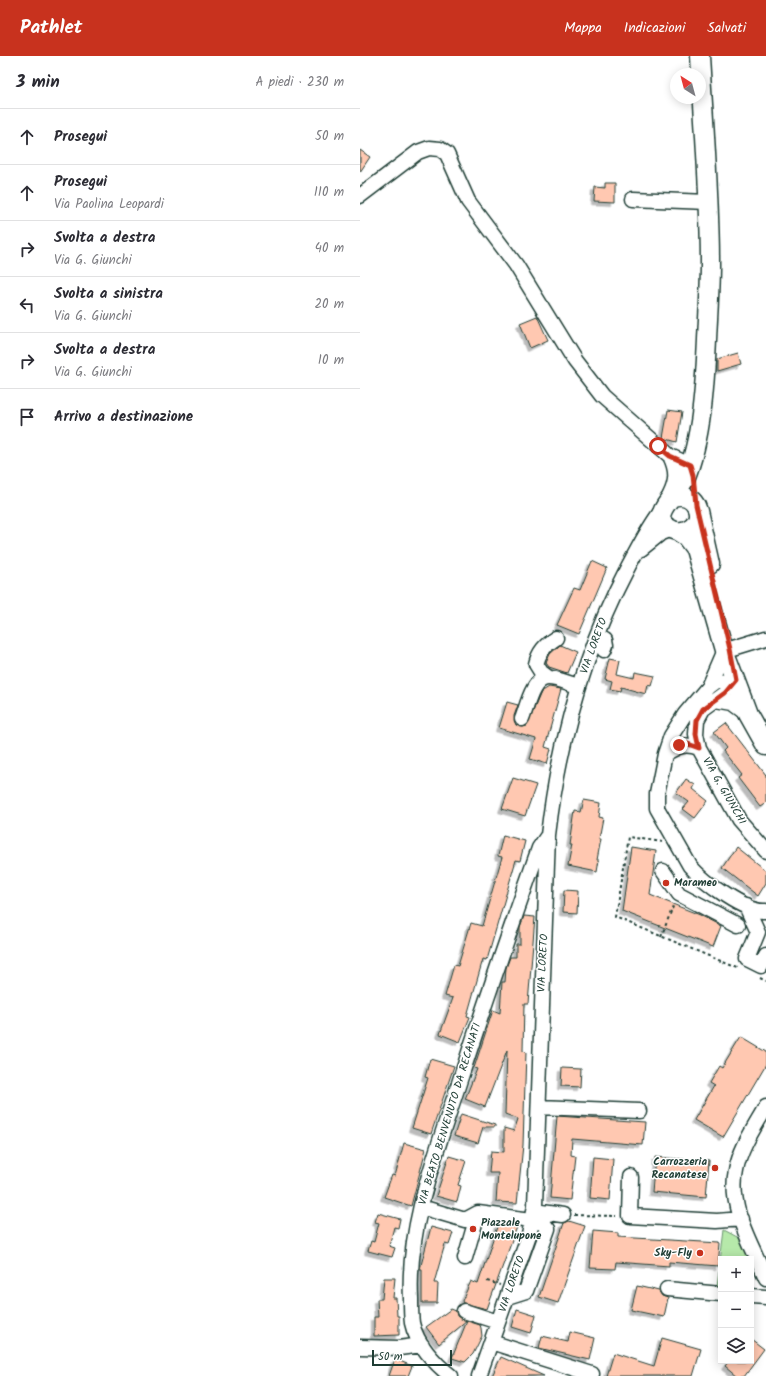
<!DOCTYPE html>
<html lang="it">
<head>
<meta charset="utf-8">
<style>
	:root { --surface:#fff; --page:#f2f2f3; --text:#2b2b33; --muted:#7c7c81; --line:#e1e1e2; --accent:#c8321e }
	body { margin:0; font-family:Kalam,sans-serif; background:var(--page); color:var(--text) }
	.controls { position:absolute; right:12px; bottom:12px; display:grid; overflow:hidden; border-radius:0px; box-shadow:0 2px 10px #0003 }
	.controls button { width:36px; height:36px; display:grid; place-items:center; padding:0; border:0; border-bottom:1px solid var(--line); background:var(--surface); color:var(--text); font:20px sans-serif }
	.compass { position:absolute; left:310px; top:12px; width:36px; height:36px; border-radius:50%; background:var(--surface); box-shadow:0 2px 10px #0003; rotate:324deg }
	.scale { position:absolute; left:12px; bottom:10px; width:80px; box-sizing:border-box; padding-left:4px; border:2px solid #1f3d34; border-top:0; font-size:11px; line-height:14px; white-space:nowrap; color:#1f3d34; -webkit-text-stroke:3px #fff; paint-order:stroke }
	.stop { position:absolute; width:12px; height:12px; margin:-9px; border:3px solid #c8321e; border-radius:50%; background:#fff }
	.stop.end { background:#c8321e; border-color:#fff; box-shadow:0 1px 4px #0008 }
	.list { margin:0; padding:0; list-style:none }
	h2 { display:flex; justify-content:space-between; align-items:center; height:52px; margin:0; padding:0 16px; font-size:17px }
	h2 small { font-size:13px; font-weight:400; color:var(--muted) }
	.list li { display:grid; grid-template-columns:26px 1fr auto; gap:12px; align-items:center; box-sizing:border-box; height:56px; padding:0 16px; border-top:1px solid var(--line) }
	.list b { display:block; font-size:15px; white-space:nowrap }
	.list p { margin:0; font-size:13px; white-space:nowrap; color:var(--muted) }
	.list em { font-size:13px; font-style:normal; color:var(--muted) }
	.icon { flex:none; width:22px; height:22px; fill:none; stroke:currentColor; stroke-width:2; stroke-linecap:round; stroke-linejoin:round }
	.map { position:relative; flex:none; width:406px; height:1320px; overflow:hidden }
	header { display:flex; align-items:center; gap:24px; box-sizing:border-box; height:56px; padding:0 20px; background:var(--accent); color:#fff }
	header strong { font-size:19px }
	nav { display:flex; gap:22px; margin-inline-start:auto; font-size:14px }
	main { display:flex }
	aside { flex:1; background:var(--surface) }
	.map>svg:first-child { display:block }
	.green { fill:#b6e9aa; stroke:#6a936f }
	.building { fill:#ffc8b1; stroke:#1f3d34; filter:url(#shadow) }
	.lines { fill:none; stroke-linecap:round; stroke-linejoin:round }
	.minor-casing { stroke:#1f3d34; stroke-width:17 }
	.major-casing { stroke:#1f3d34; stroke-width:21 }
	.path { stroke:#1f3d34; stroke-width:2; stroke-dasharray:3 3; stroke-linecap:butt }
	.minor { stroke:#fff; stroke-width:14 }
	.major { stroke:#fff; stroke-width:18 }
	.route { stroke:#c8321e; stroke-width:5 }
	.poi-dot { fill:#c8321e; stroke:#fff; stroke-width:1.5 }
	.labels { text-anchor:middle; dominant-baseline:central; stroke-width:3; stroke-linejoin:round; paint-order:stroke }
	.street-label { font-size:11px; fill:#1f3d34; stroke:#fff }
	.poi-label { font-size:11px; font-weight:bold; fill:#1f3d34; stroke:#fff; text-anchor:start }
</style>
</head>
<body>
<header>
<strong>Pathlet</strong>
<nav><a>Mappa</a><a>Indicazioni</a><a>Salvati</a></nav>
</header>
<main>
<aside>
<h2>3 min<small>A piedi · 230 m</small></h2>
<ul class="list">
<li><svg class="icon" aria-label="ahead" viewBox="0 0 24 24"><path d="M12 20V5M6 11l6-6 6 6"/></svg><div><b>Prosegui</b></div><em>50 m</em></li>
<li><svg class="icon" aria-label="ahead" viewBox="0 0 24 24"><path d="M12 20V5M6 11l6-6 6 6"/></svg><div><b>Prosegui</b><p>Via Paolina Leopardi</p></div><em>110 m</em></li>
<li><svg class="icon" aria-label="right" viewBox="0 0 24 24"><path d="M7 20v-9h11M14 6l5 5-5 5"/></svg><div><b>Svolta a destra</b><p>Via G. Giunchi</p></div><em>40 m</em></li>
<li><svg class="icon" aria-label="left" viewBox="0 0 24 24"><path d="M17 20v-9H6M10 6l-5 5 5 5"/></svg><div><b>Svolta a sinistra</b><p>Via G. Giunchi</p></div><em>20 m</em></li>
<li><svg class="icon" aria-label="right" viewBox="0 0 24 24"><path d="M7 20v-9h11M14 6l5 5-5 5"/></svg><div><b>Svolta a destra</b><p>Via G. Giunchi</p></div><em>10 m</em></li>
<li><svg class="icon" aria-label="arrive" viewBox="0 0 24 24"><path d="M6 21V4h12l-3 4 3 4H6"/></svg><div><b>Arrivo a destinazione</b></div></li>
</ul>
</aside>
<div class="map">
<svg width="406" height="1320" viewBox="0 0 406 1320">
	<defs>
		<filter id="shadow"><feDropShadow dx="-3.5" dy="3.5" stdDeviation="0" flood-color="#0004"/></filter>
	</defs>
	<rect width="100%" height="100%" fill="#fff"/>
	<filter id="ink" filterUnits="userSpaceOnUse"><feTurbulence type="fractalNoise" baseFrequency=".025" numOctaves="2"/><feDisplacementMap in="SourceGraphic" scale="8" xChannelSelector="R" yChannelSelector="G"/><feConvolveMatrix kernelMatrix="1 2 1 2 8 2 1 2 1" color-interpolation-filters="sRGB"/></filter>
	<g filter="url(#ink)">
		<path class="green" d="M364,1174l15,8 12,18 -9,3h-21v27h-4z"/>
		<path class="building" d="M0,94l10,7 -10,15z
			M245,127h10v19l-21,-1 1,-14 10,1z
			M177,260l11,24 -18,8 -10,-25z
			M378,297l3,11 -24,7v-12z
			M308,354l14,2 -5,30 -14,-4z
			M232,505l15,7 -28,66 -22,-9 17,-37 6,2z
			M200,589l16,7 -9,21 -18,-6 -3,-4 4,-9z
			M250,602l10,2 -3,14 17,4 1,-6 20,4 -3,10 -4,-1 -2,9 -25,-7 -1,4 -10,-2 2,-8 -7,-2z
			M189,631l12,2 -16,58 6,2 -4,15 -17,-5 6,-20 -37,-11 8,-26 11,3 -4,11 2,9 7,2 4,-1 14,-34z
			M366,667l40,52v28l-6,4 -22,-29 4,-3 -19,-24 3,-3 -12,-16z
			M153,722l23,7 -11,31 -23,-7z
			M326,723l9,6 -2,4 15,12 -13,17 -12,-9 6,-7 -13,-9z
			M224,744l17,3 -2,14 4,1 -4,21h2l-4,21h2l-2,12 -29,-6 4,-21h-2l5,-34 6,1z
			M143,779l22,6 -5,20 -4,-1 -29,100 -4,-1 -16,57 3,1 -10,25 -20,-8 13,-36 -8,-2 9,-31 4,1 13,-43 11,3 20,-69 -4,-1z
			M271,791l25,4 -6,44 50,20 21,11 -8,21 -91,-36z
			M376,791l30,24v12l-8,13 -36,-28z
			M204,834l14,1 -1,22 -14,-1z
			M164,860l11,1 -7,87h-4l-1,47 3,1 -3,93 -6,58 -21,-1 2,-29h-9l2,-22 13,1v-24l10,3 4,-12 -13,-5 2,-64 -22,57 -20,-8 12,-30 -3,-1 19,-58 7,3 2,-31h3l1,-14 4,-11h6v-13h4v-17z
			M381,981l25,15v12l-43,73 -29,-17 20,-34 -5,-3 10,-17 3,2z
			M70,1003l24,7 -23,68 -19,-6 16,-50 -3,-1z
			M202,1012l19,1 -1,18 -19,-1z
			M101,1058l34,11v2h-12l-5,16 -24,-7z
			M197,1060l88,6 -2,23 -71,-6 -1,16 4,1 -5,44 -20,-2z
			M44,1087l22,6 -15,57 -27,-9 8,-22 3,1z
			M89,1100l17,5 -8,24 3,1 -4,16 -21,-6z
			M233,1101l20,2 -3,41 -20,-2z
			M295,1101l54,4 -3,36 -54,-5z
			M18,1157l22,6 -2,9 -4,-1 -5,19 6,2 -3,9 -24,-6 3,-10 3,1 5,-19 -4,-1z
			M209,1165l16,5 -27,77 -19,-6 25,-74z
			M138,1168l19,3 -30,82 -24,-6 -1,-2 9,-20 7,3z
			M71,1171l22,6 -4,12 -4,-1 -11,39h4l-1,20h-15v-34h-2z
			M233,1175l25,2v4l102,6 -2,23 -49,-4v4l-53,-4 -1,7 -25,-1z
			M24,1222h11l-2,20h3l1,18h2v19l-25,1v-19h4l-1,-18h5z
			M277,1230l22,5 3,5 6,2 -4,19 -33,-7z
			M91,1253l5,2 1,5 4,3 19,6 1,3 1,8 -9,18 -8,8 -13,-4 15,-37 -28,23 -13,-17z
			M157,1253l19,6 -5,18 -19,-6z
			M210,1276l25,6 -5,22 -51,-12 3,-12 26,6z
			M302,1282l39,11 -8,27h-87l7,-23 41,13z
			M391,1283l13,10 -20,27h-7l-12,-10 4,-5h22z
			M141,1301l43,19h-52z
			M35,1303l17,7 -4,10h-19z"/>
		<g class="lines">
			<g class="minor-casing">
				<path id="minor" d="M0,140l58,-44 11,-4 11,1 7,5 21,47 48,64 59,96 27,35 68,60 20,9
					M273,143l75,3
					M310,439c7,-14 7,-25 0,-39
					M281,493l20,-16 10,-4
					M237,580l8,4 1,5 -2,5
					M370,593l36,-11
					M189,622l-8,-6 -5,-8c3,-12 9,-19 20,-26
					M376,624l-20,1 -8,6 -23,27 -14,22 -6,18 -8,40v14l33,58c14,16 55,47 76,45
					M376,624l-11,13 -22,16 -6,11 -1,14 3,14 40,72 27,31
					M348,631l16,-37
					M356,644l17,3 15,11
					M162,663c5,-12 10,-41 26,-41 10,0 22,6 31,8
					M305,698c13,-8 20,-11 34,-6
					M303,815l16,23 59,31
					M386,850l12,26 -11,27 14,7 5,-10
					M179,1051l100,4
					M406,1051c-11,20 -26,41 -30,64 -8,37 16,74 30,107
					M271,1121l-1,39 87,5 24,-2
					M61,1151l44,13 13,-7
					M174,1155l29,4
					M105,1202l13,-45 54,7
					M307,1233l54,5
					M391,1240l15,1
					M147,1241l19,-6 22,-62 -14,-18
					M104,1255l34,11
					M131,1286l101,32
					M0,1291l39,1 23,-3
					M91,1320c-16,-12 -35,-33 -39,-53 -1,-7 -1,-16 -1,-24 -4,-73 25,-145 47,-213 26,-80 53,-159 81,-238l9,-13
					M119,1320l50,-141 6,-29 13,-371c11,-94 36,-184 80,-268 11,-20 20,-39 34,-57"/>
			</g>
			<g class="major-casing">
				<path id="major" d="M311,442c23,-10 38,20 17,31 -5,3 -10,3 -15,1 -30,-12 6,-37 12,-51 17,-40 20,-96 22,-139 1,-25 3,-51 3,-76 0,-69 -6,-139 -10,-208
					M338,455l12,53
					M317,475l9,6 9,12 29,101 24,64 18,32"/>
			</g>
			<path class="path" d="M303,786l-35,-5 -13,80 125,52
				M301,881l13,-33
				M400,922l6,3
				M214,1159l43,1
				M127,1225l13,4"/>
			<use href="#minor" class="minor"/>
			<use href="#major" class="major"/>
		</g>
	</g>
	<g class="lines" filter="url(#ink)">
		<path class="route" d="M298,390l12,10 20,9 3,10 3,30 34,144 6,31 -11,13 -22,16 -6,11 -1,14 3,14 -11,-4 -9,1"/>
	</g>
	<g class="poi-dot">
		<circle cx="306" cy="827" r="4"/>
		<circle cx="355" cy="1112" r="4"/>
		<circle cx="113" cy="1173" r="4"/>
		<circle cx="340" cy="1197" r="4"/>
	</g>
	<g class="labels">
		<g class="street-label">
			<text transform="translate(234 590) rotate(-70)">VIA LORETO</text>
			<text transform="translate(364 735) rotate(60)">VIA G. GIUNCHI</text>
			<text transform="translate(183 907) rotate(-87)">VIA LORETO</text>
			<text transform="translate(90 1058) rotate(-73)">VIA BEATO BENVENUTO DA RECANATI</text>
			<text transform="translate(152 1228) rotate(-71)">VIA LORETO</text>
		</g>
		<g class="poi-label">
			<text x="314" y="827">Marameo</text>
			<text x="347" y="1106" text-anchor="end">Carrozzeria<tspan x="347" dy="13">Recanatese</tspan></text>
			<text x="121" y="1167">Piazzale<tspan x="121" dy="13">Montelupone</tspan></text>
			<text x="332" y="1197" text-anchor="end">Sky-Fly</text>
		</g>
	</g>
</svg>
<div class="controls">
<button>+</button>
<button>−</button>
<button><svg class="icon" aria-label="layers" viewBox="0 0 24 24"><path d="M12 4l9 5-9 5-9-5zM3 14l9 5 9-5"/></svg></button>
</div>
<svg class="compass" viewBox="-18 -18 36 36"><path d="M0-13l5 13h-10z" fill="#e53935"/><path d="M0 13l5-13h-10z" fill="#7c7c81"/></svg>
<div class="scale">50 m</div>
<div class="stop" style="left:298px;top:390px"></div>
<div class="stop end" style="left:319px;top:689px"></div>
</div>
</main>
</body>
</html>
